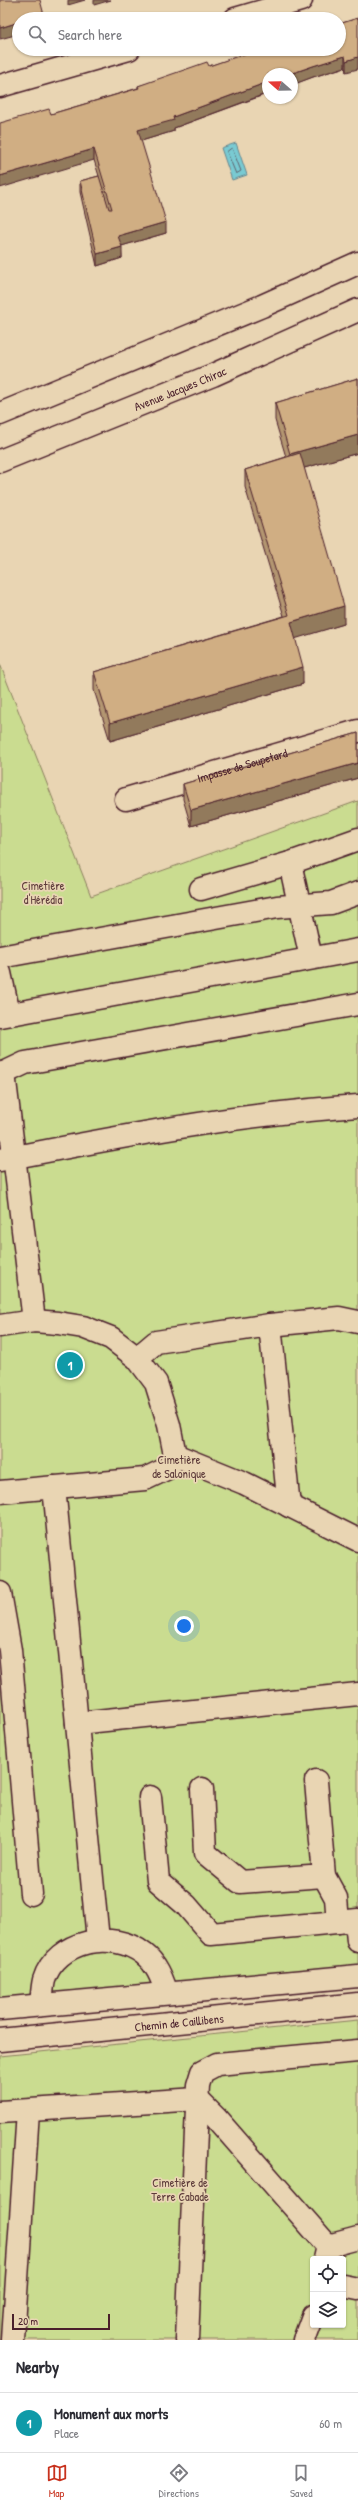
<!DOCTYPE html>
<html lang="en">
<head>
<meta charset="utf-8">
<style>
	:root { --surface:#fff; --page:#f2f2f3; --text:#2b2b33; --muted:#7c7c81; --line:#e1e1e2; --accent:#c8321e }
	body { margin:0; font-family:"Patrick Hand",sans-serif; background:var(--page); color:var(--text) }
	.controls { position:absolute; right:12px; bottom:12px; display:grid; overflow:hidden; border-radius:4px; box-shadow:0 1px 3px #0004 }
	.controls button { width:36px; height:36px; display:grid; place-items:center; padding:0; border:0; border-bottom:1px solid var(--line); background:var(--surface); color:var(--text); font:20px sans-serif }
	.compass { position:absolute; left:262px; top:68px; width:36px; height:36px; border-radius:50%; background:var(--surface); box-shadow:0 1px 3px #0004; rotate:290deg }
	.scale { position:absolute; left:12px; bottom:10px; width:98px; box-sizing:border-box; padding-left:4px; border:2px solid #4a1f2b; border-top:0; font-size:11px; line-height:14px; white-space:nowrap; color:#4a1f2b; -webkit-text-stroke:3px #e9d5b3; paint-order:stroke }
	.you { position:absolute; left:184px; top:1626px; width:14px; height:14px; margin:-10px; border:3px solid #fff; border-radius:50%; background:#1a73e8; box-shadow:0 0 0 6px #1a73e833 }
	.badge { display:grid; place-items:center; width:26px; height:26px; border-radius:50%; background:var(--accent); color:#fff; font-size:13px; font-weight:700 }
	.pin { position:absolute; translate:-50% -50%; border:2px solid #fff; box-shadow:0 1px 4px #0006 }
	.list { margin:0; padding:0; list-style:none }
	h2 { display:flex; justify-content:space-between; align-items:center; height:52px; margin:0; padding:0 16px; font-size:17px }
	h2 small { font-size:13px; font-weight:400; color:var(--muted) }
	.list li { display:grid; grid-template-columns:26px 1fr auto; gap:12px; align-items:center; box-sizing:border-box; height:60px; padding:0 16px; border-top:1px solid var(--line) }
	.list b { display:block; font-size:15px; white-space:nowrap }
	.list p { margin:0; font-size:13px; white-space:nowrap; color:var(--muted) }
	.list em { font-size:13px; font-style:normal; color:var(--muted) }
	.icon { flex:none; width:22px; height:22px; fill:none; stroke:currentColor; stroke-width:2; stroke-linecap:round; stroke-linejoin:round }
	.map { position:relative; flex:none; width:358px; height:2340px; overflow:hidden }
	.search { position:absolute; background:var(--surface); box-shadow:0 1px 3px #0004; left:12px; right:12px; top:12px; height:44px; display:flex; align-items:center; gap:10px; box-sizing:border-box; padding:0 14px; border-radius:22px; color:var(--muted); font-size:15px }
	.sheet { height:112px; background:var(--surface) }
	nav { display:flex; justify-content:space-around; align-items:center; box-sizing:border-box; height:56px; border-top:1px solid var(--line); background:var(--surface); font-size:11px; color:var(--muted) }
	nav a { display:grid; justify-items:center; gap:2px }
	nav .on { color:var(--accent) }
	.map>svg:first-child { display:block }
	.green { fill:#cadc90; stroke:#8a7e5e; fill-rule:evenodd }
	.water { fill:#79cad2; stroke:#66868f }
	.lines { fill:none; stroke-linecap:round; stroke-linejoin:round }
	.shore { stroke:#5d636e; stroke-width:1 }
	.minor-casing { stroke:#4a1f2b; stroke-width:25 }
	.major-casing { stroke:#4a1f2b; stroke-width:25 }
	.minor { stroke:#e9d5b3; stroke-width:22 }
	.major { stroke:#e9d5b3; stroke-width:22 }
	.wall { fill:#b39671; stroke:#4a1f2b }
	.shaded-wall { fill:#927a5c; stroke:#4a1f2b }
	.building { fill:#d0ae83; stroke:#4a1f2b }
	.labels { text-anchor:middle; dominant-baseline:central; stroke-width:3.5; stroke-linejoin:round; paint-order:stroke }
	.street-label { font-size:12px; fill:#4a1f2b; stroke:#e9d5b3 }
	.park-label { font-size:12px; fill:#5d3b3a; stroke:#e9d5b3 }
</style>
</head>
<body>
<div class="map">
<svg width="358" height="2340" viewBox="0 0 358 2340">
	<rect width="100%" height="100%" fill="#e9d5b3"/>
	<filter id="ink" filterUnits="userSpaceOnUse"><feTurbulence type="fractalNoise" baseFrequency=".025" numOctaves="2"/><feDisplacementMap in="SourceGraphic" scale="8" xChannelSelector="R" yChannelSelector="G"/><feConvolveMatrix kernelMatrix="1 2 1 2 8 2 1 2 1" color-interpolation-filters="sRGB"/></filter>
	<g filter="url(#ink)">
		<path class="green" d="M0,664l91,232 267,-95v1184l-358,34z
			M358,2020v320h-358v-284zM313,2259h30v66h-30z"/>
		<path class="water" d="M236,143l11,32 -15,5 -11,-32z"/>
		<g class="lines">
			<path class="shore" d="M232,148l9,23 -5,3 -9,-22z"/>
			<g class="minor-casing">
				<g id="minor">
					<path d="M235,19l66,-19"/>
					<path d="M0,86l129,-37"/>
					<path id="s1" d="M126,799l232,-68"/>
					<path d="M290,863l68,-24"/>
					<path d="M201,889l89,-26 21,95"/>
					<path d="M0,957l277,-50 54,-4 27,-10"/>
					<path d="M0,973l9,41"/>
					<path d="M0,1016l358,-66"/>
					<path d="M4,1073l21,-10 333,-59"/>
					<path d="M0,1074l4,-1 30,248"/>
					<path d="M0,1160c118,-23 237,-46 358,-54"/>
					<path d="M270,1325l19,181"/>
					<path d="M0,1326l34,-5 24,2 25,4 28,11 26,20 19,25 13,42 6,30 -7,13 -23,11 -145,13"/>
					<path d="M137,1358l19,-16 114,-17 69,-7 19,4"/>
					<path d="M175,1455l69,28 114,57"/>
					<path d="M54,1487l44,453"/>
					<path d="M0,1593l10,57 21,244"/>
					<path d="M77,1723l281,-29"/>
					<path d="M202,1789l3,64 35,29 84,-6 -8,-95"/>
					<path d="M150,1797l8,84 28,24 25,29 147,-14"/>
					<path d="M324,1876l12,22 2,24"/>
					<path d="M356,1921l2,20"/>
					<path d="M41,2005c1,-8 1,-17 3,-25 12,-40 69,-51 100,-26 13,10 18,25 23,39"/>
					<path d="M0,2009l358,-33"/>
					<path id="s2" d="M0,2040l358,-36"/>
					<path d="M0,2112l197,-13 19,19 112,128 -3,13"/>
					<path d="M328,2246l30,-8"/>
					<path d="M343,2286l15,3"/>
					<path d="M13,2340l15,-229"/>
					<path d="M187,2340l11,-255 4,-13 15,-8 141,-13"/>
					<path d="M304,2340l9,-24"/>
				</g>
			</g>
			<g class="major-casing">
				<g id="major">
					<path d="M0,414l262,-108 96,-43"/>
					<path id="s3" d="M0,461l213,-86 145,-65"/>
				</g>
			</g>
			<use href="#minor" class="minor"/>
			<use href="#major" class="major"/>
		</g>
		<path class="wall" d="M358,18l-12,54 -1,-5 -32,10 -139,51v3l-33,10 25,92 -45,13 1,12 -25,8 -17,-74v-11l19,-5 -5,-16 -43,-46 87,-26v-2l71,-20z
			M358,378v75l-54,15 40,156 -49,14 8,46 -193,57 -16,-51v-18l190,-56 -39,-129v-17l41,-13 -11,-37v-17z
			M358,733v45l-167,48 -8,-27v-15z"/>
		<path class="shaded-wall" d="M68,0h17l-17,5z
			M94,0h17l-17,5z
			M44,15v4h-14z
			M19,22v12l-19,5v-11z
			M345,56v11l-32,10 -21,8v-11h-2l23,-8z
			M358,57v12l-12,3v-11z
			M268,82v11l-94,35v3l-36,11v-12l35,-13z
			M94,149v11l-94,28v-12z
			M166,222v11l-48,14v-11z
			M122,247v11l-25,8v-12z
			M358,435v18l-68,19v-18z
			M344,606v18l-53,16v-18z
			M303,667v17l-193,57v-18z
			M358,763v15l-167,48v-16z"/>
		<path class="building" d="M0,0h40l4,15 -14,4h-11v3l-19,6z
			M358,18v39l-12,4 -1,-5 -32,10 -23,8h-22v8l-95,35 1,3 -36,10 28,92 -48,14 4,11 -25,7 -17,-73 19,-5 10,33h3l-18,-60 -94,27v-53l49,-14 2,5 88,-26 -1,-2 69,-24 2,4 50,-17h80v-25z
			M358,378v57l-68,19 -15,-51z
			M300,453l44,153 -53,16 12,45 -193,56 -16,-51 195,-57 -44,-145z
			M358,733v30l-167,47 -8,-26z"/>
	</g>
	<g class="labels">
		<g class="street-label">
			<text stroke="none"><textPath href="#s3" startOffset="194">Avenue Jacques Chirac</textPath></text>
			<text stroke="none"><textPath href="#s1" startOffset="121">Impasse de Soupetard</textPath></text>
			<text stroke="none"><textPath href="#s2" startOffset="180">Chemin de Caillibens</textPath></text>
		</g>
		<g class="park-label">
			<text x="43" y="885">Cimetière<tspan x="43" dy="14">d'Hérédia</tspan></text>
			<text x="179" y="1459">Cimetière<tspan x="179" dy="14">de Salonique</tspan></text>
			<text x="180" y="2182">Cimetière de<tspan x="180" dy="14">Terre Cabade</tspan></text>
		</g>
	</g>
</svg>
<div class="controls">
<button><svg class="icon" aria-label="locate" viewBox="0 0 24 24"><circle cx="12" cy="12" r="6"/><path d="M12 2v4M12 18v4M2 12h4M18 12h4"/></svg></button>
<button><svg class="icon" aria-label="layers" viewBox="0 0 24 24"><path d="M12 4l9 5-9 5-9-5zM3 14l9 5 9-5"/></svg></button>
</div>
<svg class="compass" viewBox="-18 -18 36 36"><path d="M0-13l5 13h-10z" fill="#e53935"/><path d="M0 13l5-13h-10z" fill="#7c7c81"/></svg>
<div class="scale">20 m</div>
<div class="you"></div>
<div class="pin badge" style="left:70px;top:1365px;background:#0f9aa8">1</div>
<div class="search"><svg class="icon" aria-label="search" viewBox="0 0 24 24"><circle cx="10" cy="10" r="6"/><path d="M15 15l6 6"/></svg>Search here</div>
</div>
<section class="sheet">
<h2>Nearby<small></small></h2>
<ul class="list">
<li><span class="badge" style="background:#0f9aa8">1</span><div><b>Monument aux morts</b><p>Place</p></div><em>60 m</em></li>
</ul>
</section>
<nav>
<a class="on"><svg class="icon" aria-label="map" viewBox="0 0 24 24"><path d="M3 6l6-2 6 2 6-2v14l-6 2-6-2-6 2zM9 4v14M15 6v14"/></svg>Map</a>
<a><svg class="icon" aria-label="directions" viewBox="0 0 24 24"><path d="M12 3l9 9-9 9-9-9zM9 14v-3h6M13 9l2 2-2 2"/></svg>Directions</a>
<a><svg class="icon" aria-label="saved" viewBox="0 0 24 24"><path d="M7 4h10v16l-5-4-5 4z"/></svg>Saved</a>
</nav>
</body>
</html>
